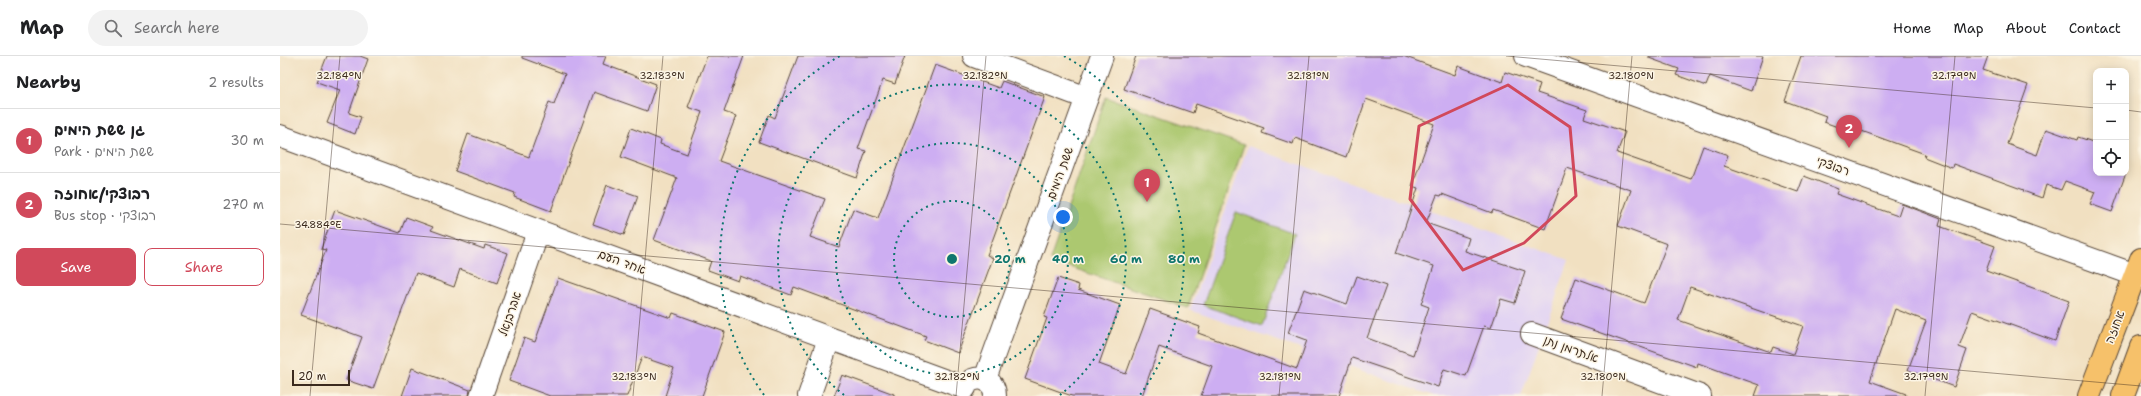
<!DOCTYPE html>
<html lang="en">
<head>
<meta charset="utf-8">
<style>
	:root { --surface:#fff; --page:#f2f2f2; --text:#202124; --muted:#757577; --line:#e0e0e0; --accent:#d1495b }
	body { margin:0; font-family:"Shantell Sans","Playpen Sans Hebrew",sans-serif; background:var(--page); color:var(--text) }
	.controls { position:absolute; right:12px; top:12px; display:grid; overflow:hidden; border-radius:8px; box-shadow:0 2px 10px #0003 }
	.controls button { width:36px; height:36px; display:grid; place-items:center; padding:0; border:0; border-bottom:1px solid var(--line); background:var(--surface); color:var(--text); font:20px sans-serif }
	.scale { position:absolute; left:12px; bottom:10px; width:58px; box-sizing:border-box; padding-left:4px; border:2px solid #3b2a1e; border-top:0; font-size:11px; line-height:14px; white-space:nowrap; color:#3b2a1e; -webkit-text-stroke:3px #fcf5e5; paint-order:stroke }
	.you { position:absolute; left:783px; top:161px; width:14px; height:14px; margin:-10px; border:3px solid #fff; border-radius:50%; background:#1a73e8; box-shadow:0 0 0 6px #1a73e833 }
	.badge { display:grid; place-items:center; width:26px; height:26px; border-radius:50%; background:var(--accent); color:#fff; font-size:13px; font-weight:700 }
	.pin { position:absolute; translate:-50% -33px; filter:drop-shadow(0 1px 2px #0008) }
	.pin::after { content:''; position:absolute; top:21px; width:14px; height:12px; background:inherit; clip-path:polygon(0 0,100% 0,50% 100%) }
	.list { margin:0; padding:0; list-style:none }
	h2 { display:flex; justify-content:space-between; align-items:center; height:52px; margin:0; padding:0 16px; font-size:17px }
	h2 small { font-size:13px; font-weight:400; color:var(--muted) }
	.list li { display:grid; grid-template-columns:26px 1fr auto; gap:12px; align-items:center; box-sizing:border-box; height:64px; padding:0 16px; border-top:1px solid var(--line) }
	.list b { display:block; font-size:15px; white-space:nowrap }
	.list p { margin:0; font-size:13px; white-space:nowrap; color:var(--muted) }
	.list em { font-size:13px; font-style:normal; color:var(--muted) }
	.actions { display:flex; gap:8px; padding:12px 16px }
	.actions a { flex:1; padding:9px 0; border:1px solid var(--accent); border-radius:8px; text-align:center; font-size:14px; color:var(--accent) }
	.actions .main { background:var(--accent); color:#fff }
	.icon { flex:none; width:22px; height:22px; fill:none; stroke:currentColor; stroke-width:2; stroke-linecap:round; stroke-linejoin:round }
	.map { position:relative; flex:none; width:1861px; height:340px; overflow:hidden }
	header { display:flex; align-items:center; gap:24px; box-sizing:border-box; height:56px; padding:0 20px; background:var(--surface); border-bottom:1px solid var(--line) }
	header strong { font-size:19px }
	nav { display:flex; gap:22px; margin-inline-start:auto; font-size:14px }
	.search { width:280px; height:36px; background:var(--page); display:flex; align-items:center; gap:10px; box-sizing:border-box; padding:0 14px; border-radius:22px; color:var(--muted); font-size:15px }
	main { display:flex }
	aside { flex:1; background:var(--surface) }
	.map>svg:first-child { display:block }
	.built { fill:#e2d4f3 }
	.green { fill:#acc86f; stroke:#747946 }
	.building { fill:#cdaef2; fill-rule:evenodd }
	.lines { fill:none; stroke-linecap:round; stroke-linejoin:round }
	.minor-casing { stroke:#564536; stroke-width:24 }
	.major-casing { stroke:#564536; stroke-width:24 }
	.minor { stroke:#fff; stroke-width:22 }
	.major { stroke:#f6c16b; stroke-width:22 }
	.marked { fill:none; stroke:#d1495b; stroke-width:3; stroke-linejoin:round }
	.ticks { fill:none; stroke:#3b2a1e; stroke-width:1; stroke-opacity:0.45 }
	.ring { fill:none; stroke:#0f766e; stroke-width:2; stroke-dasharray:2 4 }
	.labels { text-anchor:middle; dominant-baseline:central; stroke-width:3; stroke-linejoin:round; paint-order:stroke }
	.street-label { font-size:12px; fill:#3b2a1e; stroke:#fcf5e5 }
	.ticks-label { font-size:10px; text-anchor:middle; fill:#3b2a1e; stroke:#fcf5e5; stroke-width:3; stroke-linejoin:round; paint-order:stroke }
	.centre { fill:#0f766e; stroke:#fcf5e5; stroke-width:2 }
	.ring-label { font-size:12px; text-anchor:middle; font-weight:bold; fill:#0f766e; stroke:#fcf5e5; stroke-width:3; stroke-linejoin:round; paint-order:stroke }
</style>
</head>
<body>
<header>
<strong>Map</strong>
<div class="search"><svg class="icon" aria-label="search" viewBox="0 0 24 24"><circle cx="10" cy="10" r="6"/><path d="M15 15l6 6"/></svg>Search here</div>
<nav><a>Home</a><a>Map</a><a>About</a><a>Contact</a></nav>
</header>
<main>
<aside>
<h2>Nearby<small>2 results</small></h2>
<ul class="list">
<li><span class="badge">1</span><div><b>גן ששת הימים</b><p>Park · ששת הימים</p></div><em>30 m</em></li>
<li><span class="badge">2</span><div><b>רבוצקי/אחוזה</b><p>Bus stop · רבוצקי</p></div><em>270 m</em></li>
</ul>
<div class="actions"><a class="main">Save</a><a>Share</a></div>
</aside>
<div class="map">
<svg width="1861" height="340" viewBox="0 0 1861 340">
	<rect width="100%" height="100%" fill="#fcf5e5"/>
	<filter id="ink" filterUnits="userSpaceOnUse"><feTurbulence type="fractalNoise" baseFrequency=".025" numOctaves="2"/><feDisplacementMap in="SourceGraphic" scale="8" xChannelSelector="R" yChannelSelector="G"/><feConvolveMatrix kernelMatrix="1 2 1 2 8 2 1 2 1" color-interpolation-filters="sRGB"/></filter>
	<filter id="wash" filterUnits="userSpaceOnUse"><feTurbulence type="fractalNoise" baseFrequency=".012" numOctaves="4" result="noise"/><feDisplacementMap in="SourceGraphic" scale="16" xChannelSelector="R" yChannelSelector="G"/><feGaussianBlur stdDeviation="0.9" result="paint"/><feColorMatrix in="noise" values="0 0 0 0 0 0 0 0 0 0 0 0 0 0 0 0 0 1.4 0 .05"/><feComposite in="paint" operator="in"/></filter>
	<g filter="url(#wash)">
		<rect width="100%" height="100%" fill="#f1e0c1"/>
		<path class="built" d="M968,90l321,114 -48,136h-87l-244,-86z"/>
		<path class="green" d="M826,41l138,48 -56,163 -138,-48z
			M956,156l59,22 -33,92 -59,-21z"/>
		<g id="blocks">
			<path class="building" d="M47,0h33l8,3 -19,54 12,4 -6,17 -28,-11 13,-33 -23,-8z
				M242,0h84l-3,8 53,20 -9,27 -53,-19 -43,119 -37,-14 1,-4 -60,-22 13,-37 61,23 20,-55 5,2 11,-30 -43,-16z
				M427,0h37l-20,56 12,4 -17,45 106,38 -15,38 29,10 14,-38 25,9 57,-153 64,23 3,-7 43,16 -58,158 6,3 -35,95 -34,-13 2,-4 -132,-49 -3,8 -51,-19 -2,5 -30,-11 3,-9 -57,-21 23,-62 -56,-21 10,-29 30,12 -1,4 27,10 15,-42 -14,-5z
				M518,0h107l-10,28 -12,-4 -25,69 8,2 -9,27 -98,-36 10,-27 6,3z
				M856,0h267l52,19 3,-9 44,16 3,-10 35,12 -3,9 50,17 -3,8 41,14 -8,21 74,26 12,-33 25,9 -4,11 74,26 6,-16 34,13 -2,5 62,22 4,-12 39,15 -2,7 56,20 -9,25 83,30 -14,40 -83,-30 -13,36 8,3 -13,37 -46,-17 18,-49 -31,-12 -25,72 36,13 -1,2h-150l4,-11 -61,-22 -1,4 -136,-48 15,-41 68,25 23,-59 -49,-18 13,-36 -64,-22 -22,61 -52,-19 -1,3 -50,-19 -1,2 -4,-1 -11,28 43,15 -4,13 60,20 -10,32 -14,-4 -10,29 -7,-2 -18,50 -22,-7 -6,18 -86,-29 -13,38h-138l11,-30 -53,-19 -17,49h-70l-47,-17 22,-61 -3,-1 14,-39 21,7 -1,5 42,15 -21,59 27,10 24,-65 50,18 -2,6 99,36 10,-29 -19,-7 16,-44 43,15 10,-28 29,10 -19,52 46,17 16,-48 -8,-3 13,-38 -38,-13 22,-65 -6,-2 22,-62 -68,-25 -20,58 -51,-19 -2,6 -31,-11 2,-5 -68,-24 -3,9 -69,-24zM1410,231l113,39 -10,28 -20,-7 -2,5 -93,-32z
				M1369,0h114l-12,35 -41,-15 -4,10 -30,-11 3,-6 -30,-11z
				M1521,0h187l-5,14 45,15 -21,59 30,11 9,-26 31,11 1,-3 18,6v30h30l-14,39 -22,-8 5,-12 -30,-11 -4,9 -15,-5 -4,13 -19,-7 1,-1 -71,-26 -1,4 -28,-11 1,-3 -69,-25 -2,4 -30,-11 2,-6 -41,-15z
				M327,129l31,11 -14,39 -31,-11z
				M55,154l65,23 6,-16 27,10 -2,3 53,19 1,-4 23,8 -11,30 -37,-14 -6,18 -38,-14 -43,116 -27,-9 16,-43 -61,-22 25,-65 -5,-1z
				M278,222l113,40 2,-5 52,19 -23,64h-37l9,-28 -32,-11 -15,39h-77l-41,-15 15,-43 11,4z
				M132,312l58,22 -1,6h-67z
				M562,319l52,19v2h-60z"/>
		</g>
	</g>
	<g filter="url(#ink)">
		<use href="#blocks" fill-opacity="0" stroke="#564536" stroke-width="1"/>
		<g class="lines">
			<g class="minor-casing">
				<path id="minor" d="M694,0l113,42
					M1246,0l615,221
					M0,80l685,252
					M1252,278l168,62
					M705,323l117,-323
					M692,324c12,-5 23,3 23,16
					M201,340l57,-164
					M529,340l20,-57"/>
			</g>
			<g class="major-casing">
				<path id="major" d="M1809,340l52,-137
					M1843,340l18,-49"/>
			</g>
			<use href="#minor" class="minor"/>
			<use href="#major" class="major"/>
		</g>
	</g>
	<path class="marked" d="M1228,29l62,42 6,69 -52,47 -61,27 -53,-71 9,-73z"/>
	<path class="ticks" d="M1226,0l590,52M1846,54l15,2M0,168l1861,162M30,340l30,-340M353,340l30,-340M676,340l30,-340M999,340l30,-340M1322,340l30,-340M1645,340l30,-340"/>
	<g class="ring">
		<circle cx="672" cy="203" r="58"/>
		<circle cx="672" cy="203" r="116"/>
		<path d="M564 339A174 174 0 1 1 780 339"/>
		<path d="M484 339A232 232 0 0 1 560 0M784 0A232 232 0 0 1 860 339"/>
	</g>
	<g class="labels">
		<g class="street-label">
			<text transform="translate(1553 110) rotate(20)">רבוצקי</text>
			<text transform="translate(780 117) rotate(-70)">ששת הימים</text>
			<text transform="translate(342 206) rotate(20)">אחד העם</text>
			<text transform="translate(230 258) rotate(-71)">אברבנאל</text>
			<text transform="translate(1835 271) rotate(-69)">אחוזה</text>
			<text transform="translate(1291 293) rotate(20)">אלתרמן נתן</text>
		</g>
	</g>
	<g class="ticks-label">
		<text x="59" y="23">32.184°N</text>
		<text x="382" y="23">32.183°N</text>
		<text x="705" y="23">32.182°N</text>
		<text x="1028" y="23">32.181°N</text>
		<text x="1351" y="23">32.180°N</text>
		<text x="1674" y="23">32.179°N</text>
		<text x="38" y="172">34.884°E</text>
		<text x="354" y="324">32.183°N</text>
		<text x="677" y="324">32.182°N</text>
		<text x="1000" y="324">32.181°N</text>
		<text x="1323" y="324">32.180°N</text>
		<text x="1646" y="324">32.179°N</text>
	</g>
	<circle cx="672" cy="203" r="6" class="centre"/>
	<g class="ring-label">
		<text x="730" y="207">20 m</text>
		<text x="788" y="207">40 m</text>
		<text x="846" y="207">60 m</text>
		<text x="904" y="207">80 m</text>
	</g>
</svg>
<div class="controls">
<button>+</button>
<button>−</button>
<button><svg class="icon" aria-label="locate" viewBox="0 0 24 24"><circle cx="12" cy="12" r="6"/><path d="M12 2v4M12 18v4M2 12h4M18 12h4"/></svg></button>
</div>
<div class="scale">20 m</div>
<div class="you"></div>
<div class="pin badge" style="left:867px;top:146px">1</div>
<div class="pin badge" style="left:1569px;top:92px">2</div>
</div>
</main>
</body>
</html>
